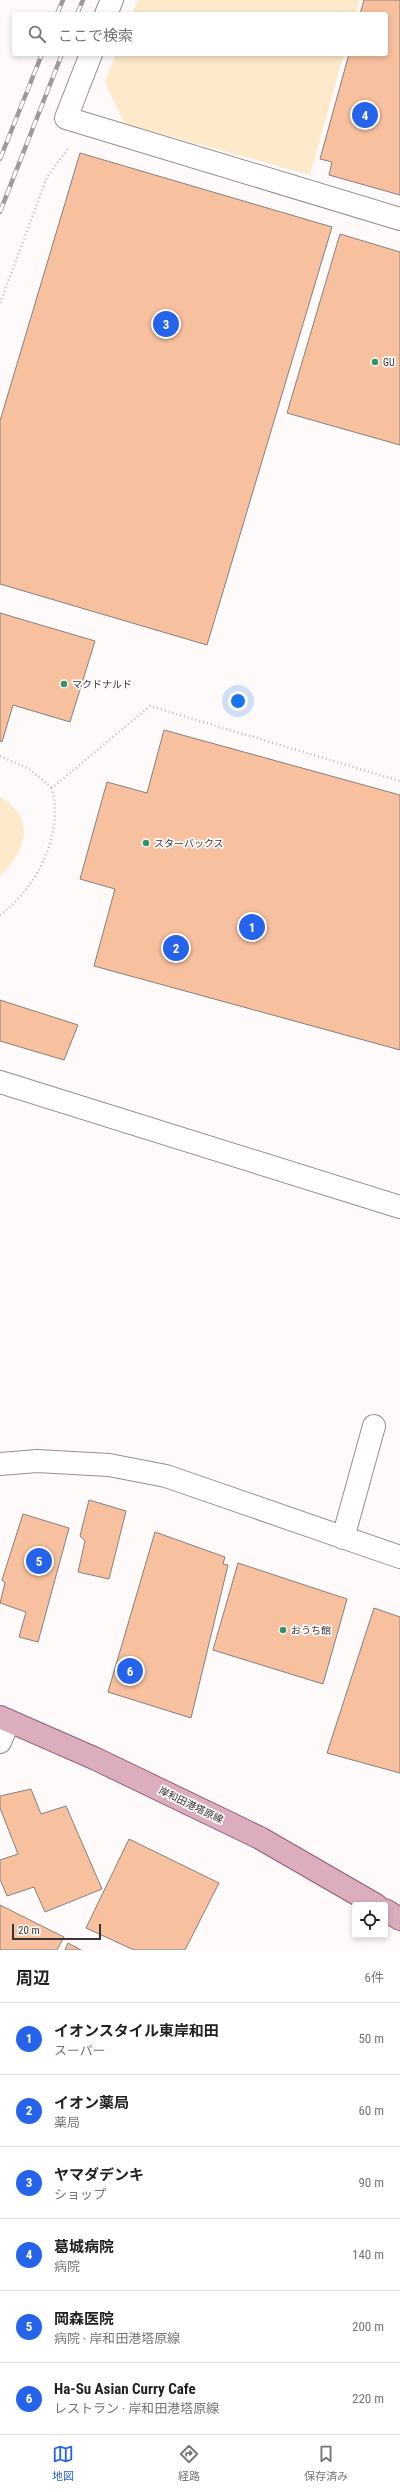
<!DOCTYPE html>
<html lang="ja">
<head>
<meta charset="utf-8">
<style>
	:root { --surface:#fff; --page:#f6f6f6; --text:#202124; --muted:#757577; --line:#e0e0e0; --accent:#2563eb }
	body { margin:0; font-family:"Roboto Condensed","Noto Sans JP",sans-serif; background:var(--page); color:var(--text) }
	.controls { position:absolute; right:12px; bottom:12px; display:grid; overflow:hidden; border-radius:4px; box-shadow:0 2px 6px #0003 }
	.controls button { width:36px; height:36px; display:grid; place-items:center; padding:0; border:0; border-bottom:1px solid var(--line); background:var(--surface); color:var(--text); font:20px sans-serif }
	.scale { position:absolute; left:12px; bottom:10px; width:89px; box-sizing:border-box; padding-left:4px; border:2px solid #383433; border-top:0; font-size:11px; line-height:14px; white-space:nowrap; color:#383433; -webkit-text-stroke:3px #fefaf9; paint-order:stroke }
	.you { position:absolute; left:238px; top:701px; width:14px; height:14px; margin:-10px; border:3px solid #fff; border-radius:50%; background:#1a73e8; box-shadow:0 0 0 6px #1a73e833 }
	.badge { display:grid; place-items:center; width:26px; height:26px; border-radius:50%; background:var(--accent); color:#fff; font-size:13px; font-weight:700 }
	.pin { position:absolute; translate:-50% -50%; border:2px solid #fff; box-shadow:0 1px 4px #0006 }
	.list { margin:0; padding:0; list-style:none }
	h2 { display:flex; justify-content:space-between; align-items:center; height:52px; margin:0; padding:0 16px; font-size:17px }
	h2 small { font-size:13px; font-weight:400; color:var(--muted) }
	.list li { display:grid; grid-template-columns:26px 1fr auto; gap:12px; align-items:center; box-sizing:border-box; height:72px; padding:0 16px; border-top:1px solid var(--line) }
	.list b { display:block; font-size:15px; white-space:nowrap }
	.list p { margin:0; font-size:13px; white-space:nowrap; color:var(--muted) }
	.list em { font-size:13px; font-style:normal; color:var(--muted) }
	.icon { flex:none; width:22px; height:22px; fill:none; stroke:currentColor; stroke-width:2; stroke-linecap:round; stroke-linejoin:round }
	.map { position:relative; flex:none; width:400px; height:1950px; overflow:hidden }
	.search { position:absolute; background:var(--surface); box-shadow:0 2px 6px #0003; left:12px; right:12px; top:12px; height:44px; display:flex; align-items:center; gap:10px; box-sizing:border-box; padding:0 14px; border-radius:4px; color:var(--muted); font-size:15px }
	.sheet { height:484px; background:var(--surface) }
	nav { display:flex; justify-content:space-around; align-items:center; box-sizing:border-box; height:56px; border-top:1px solid var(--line); background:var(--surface); font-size:11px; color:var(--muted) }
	nav a { display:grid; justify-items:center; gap:2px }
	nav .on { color:var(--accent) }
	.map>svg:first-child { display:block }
	.green { fill:#fceacb }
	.building { fill:#f7c09f; stroke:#88807c }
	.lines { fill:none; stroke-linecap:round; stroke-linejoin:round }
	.minor-casing { stroke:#978e8d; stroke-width:24 }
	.tertiary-casing { stroke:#978e8d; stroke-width:24 }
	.primary-casing { stroke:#925f71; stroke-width:24 }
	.path { stroke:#bebab9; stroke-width:2.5; stroke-dasharray:1 3; stroke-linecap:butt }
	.minor { stroke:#fff; stroke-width:22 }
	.tertiary { stroke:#fff; stroke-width:22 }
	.primary { stroke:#dbadbe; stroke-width:22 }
	.rail-casing { stroke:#9e9a99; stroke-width:4.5 }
	.rail { stroke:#fefaf9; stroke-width:3; stroke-dasharray:9; stroke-linecap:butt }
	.poi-dot { fill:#34936c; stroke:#fefaf9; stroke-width:1.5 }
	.labels { text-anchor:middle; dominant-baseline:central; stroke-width:3.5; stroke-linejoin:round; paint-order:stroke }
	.poi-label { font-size:10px; fill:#383433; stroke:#fefaf9; text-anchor:start }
	.street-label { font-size:10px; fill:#383433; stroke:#fefaf9 }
</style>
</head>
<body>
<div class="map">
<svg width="400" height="1950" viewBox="0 0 400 1950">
	<rect width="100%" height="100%" fill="#fefaf9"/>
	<path class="green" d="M138,0h222l-4,14h-224z
		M116,54h228l-34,121 -185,-51 -20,-42z
		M0,797c37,21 26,54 0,79z"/>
	<path class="building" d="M364,0h36v195l-71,-20 3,-13 -12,-3 29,-105h37v-40h-26z
		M80,153l252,74 -125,418 -207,-61v-163z
		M340,234l60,18v193l-113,-32z
		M0,613l95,28 -25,81 -57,-17 -11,37 -2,-1z
		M164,730l236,65v255l-306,-84 21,-77 -35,-10 27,-97 40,11z
		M0,1000l78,25 -14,35 -64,-19z
		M89,1500l37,11 -17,68 -31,-7 7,-31 -5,-5z
		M23,1514l46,14 -31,114 -19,-5 7,-25 -26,-9 5,-20 -3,-3z
		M155,1532l70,25 -2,7 5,1 -37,153 -83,-26z
		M238,1563l109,36 -24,85 -110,-34z
		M374,1608l26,9v156l-73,-20z
		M31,1789l10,25 25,-8 36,83 -57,23 -11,-25 -27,9 -7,-17v-19l18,-6 -18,-46v-12z
		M129,1839l90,44 -34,67h-51l-48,-22z
		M0,1905l64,32 -7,13h-57z
		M68,1943l13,7h-16z"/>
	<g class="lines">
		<g class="minor-casing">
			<path id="minor" d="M106,14l6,-14
				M91,54l-25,64 334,101
				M0,1464l37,-3 72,4 57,11 234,81
				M343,1538l31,-112
				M0,1742l9,-21"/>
		</g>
		<g class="tertiary-casing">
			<path id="tertiary" d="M0,1082l400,125"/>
		</g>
		<g class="primary-casing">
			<path id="primary" d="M0,1717l96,42 164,79 116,67
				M385,1910l15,9"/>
		</g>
		<path class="path" d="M0,303l47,-126 22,-30
			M0,756l29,13 23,19
			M0,915c37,-27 64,-81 52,-127l98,-82 250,75"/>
		<use href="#minor" class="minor"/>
		<use href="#tertiary" class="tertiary"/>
		<use href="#primary" class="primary"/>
		<g class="rail-casing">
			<path id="rail" d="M57,14l6,-14
				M77,14l6,-14
				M0,159l42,-105
				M0,212l62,-158"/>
		</g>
		<use href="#rail" class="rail"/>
	</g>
	<g class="poi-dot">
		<circle cx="375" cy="362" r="4"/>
		<circle cx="64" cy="684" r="4"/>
		<circle cx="146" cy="843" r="4"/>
		<circle cx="283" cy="1630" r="4"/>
	</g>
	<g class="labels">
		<g class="poi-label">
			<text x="383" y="362">GU</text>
			<text x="72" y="684">マクドナルド</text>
			<text x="154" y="843">スターバックス</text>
			<text x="291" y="1630">おうち館</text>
		</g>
		<g class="street-label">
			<text transform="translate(191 1805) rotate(26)">岸和田港塔原線</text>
		</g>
	</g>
</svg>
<div class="controls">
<button><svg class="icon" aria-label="locate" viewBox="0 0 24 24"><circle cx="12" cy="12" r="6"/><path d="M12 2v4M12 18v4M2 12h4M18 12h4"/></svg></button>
</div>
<div class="scale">20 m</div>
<div class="you"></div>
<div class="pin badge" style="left:252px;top:927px">1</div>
<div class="pin badge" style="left:176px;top:948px">2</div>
<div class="pin badge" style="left:166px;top:324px">3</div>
<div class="pin badge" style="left:365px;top:115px">4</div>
<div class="pin badge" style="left:39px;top:1561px">5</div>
<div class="pin badge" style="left:130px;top:1671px">6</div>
<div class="search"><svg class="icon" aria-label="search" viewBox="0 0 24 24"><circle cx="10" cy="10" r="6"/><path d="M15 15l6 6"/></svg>ここで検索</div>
</div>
<section class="sheet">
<h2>周辺<small>6件</small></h2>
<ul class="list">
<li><span class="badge">1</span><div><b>イオンスタイル東岸和田</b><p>スーパー</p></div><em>50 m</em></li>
<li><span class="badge">2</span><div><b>イオン薬局</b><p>薬局</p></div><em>60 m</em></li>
<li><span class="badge">3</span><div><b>ヤマダデンキ</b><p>ショップ</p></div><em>90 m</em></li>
<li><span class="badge">4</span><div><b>葛城病院</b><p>病院</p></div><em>140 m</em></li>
<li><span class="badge">5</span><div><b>岡森医院</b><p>病院 · 岸和田港塔原線</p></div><em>200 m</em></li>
<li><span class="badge">6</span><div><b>Ha-Su Asian Curry Cafe</b><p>レストラン · 岸和田港塔原線</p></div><em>220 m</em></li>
</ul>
</section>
<nav>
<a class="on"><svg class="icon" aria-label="map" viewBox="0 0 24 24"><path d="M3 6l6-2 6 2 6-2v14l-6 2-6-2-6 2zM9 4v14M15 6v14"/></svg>地図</a>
<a><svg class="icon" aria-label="directions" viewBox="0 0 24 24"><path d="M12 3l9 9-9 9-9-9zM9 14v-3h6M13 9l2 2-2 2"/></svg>経路</a>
<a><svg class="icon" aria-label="saved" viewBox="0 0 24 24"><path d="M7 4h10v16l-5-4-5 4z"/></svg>保存済み</a>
</nav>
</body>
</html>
